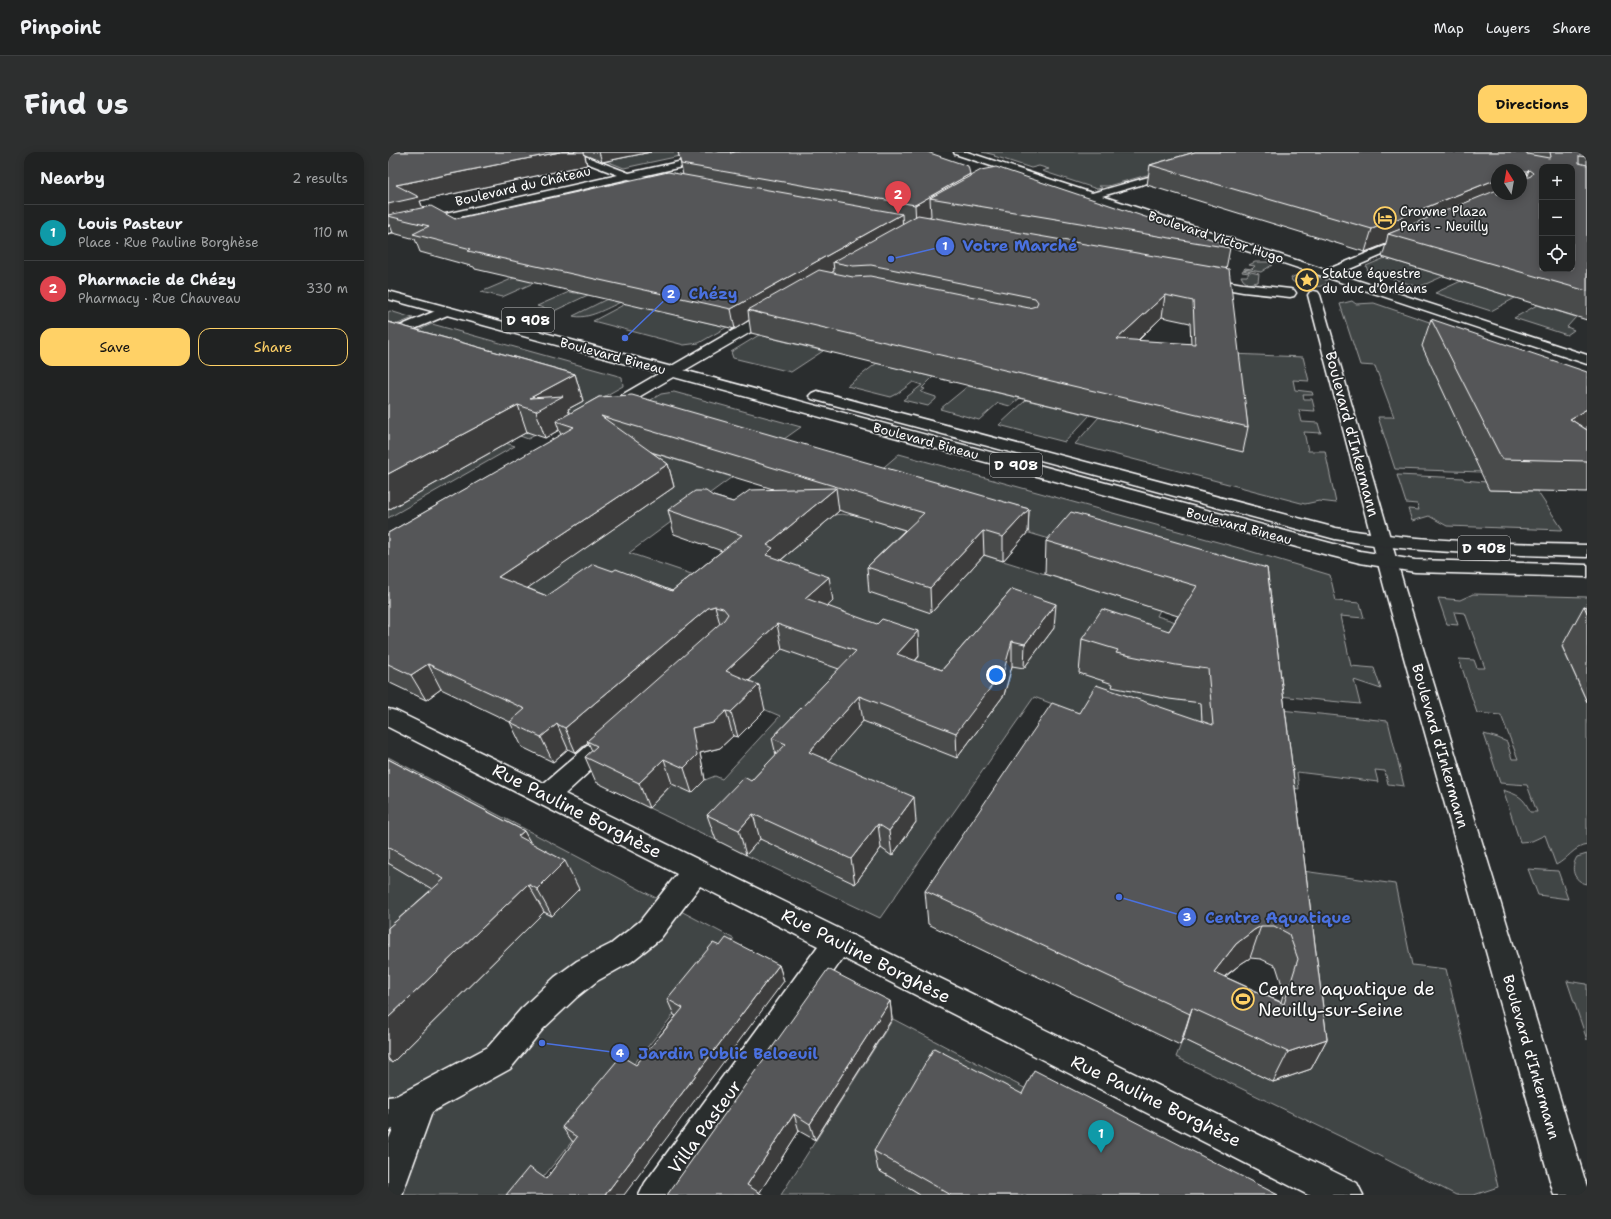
<!DOCTYPE html>
<html lang="en">
<head>
<meta charset="utf-8">
<style>
	:root { --surface:#202222; --page:#2d2f2f; --text:#f1f3f6; --muted:#a2a4a5; --line:#3d3f40; --accent:#ffd166 }
	body { margin:0; font-family:"Shantell Sans",sans-serif; background:var(--page); color:var(--text) }
	.controls { position:absolute; right:12px; top:12px; display:grid; overflow:hidden; border-radius:8px; box-shadow:0 2px 10px #0003 }
	.controls button { width:36px; height:36px; display:grid; place-items:center; padding:0; border:0; border-bottom:1px solid var(--line); background:var(--surface); color:var(--text); font:20px sans-serif }
	.compass { position:absolute; left:1103px; top:12px; width:36px; height:36px; border-radius:50%; background:var(--surface); box-shadow:0 2px 10px #0003; rotate:349deg }
	.you { position:absolute; left:608px; top:523px; width:14px; height:14px; margin:-10px; border:3px solid #fff; border-radius:50%; background:#1a73e8; box-shadow:0 0 0 6px #1a73e833 }
	.badge { display:grid; place-items:center; width:26px; height:26px; border-radius:50%; background:var(--accent); color:#fff; font-size:13px; font-weight:700 }
	.pin { position:absolute; translate:-50% -33px; filter:drop-shadow(0 1px 2px #0008) }
	.pin::after { content:''; position:absolute; top:21px; width:14px; height:12px; background:inherit; clip-path:polygon(0 0,100% 0,50% 100%) }
	.list { margin:0; padding:0; list-style:none }
	h2 { display:flex; justify-content:space-between; align-items:center; height:52px; margin:0; padding:0 16px; font-size:17px }
	h2 small { font-size:13px; font-weight:400; color:var(--muted) }
	.list li { display:grid; grid-template-columns:26px 1fr auto; gap:12px; align-items:center; box-sizing:border-box; height:56px; padding:0 16px; border-top:1px solid var(--line) }
	.list b { display:block; font-size:15px; white-space:nowrap }
	.list p { margin:0; font-size:13px; white-space:nowrap; color:var(--muted) }
	.list em { font-size:13px; font-style:normal; color:var(--muted) }
	.actions { display:flex; gap:8px; padding:12px 16px }
	.actions a { flex:1; padding:9px 0; border:1px solid var(--accent); border-radius:12px; text-align:center; font-size:14px; color:var(--accent) }
	.actions .main { background:var(--accent); color:#111 }
	.icon { flex:none; width:22px; height:22px; fill:none; stroke:currentColor; stroke-width:2; stroke-linecap:round; stroke-linejoin:round }
	.map { position:relative; flex:none; width:1199px; height:1043px; overflow:hidden; border-radius:12px }
	header { display:flex; align-items:center; gap:24px; box-sizing:border-box; height:56px; padding:0 20px; background:var(--surface); border-bottom:1px solid var(--line) }
	header strong { font-size:19px }
	nav { display:flex; gap:22px; margin-inline-start:auto; font-size:14px }
	.intro { display:flex; align-items:center; justify-content:space-between; box-sizing:border-box; height:96px; padding:0 24px }
	h1 { margin:0; font-size:28px }
	.button { padding:10px 18px; border-radius:12px; background:var(--accent); color:#111; font-size:14px; font-weight:700 }
	main { display:flex; gap:24px; padding:0 24px }
	aside { flex:1; background:var(--surface); border-radius:12px; box-shadow:0 2px 10px #0003 }
	.map>svg:first-child { display:block }
	.green { fill:#414445; stroke:#a0a2a2; fill-rule:evenodd }
	.lines { fill:none; stroke-linecap:round; stroke-linejoin:round }
	.minor-casing { stroke:#fff; stroke-width:3 }
	.major-casing { stroke:#fff; stroke-width:3 }
	.minor { fill:#2a2d2e; fill-rule:evenodd }
	.major { fill:#2a2d2e; fill-rule:evenodd }
	.wall { fill:#494b4c; stroke:#fff; fill-rule:evenodd }
	.shaded-wall { fill:#3c3d3e; stroke:#fff }
	.building { fill:#555758; stroke:#fff; fill-rule:evenodd }
	.labels { text-anchor:middle; dominant-baseline:central; stroke-width:3.5; stroke-linejoin:round; paint-order:stroke }
	.far-street-label { font-size:13px; fill:#fff; stroke:#2a2d2e }
	.far-poi-label { font-size:13px; fill:#fff; stroke:#2a2d2e; text-anchor:start }
	.shield { fill:#2a2d2e; stroke:#bfc0c0; stroke-width:1 }
	.shield-label { font-size:14px; font-weight:bold; fill:#fff }
	.street-label { font-size:15px; fill:#fff; stroke:#2a2d2e }
	.near-street-label { font-size:18px; fill:#fff; stroke:#2a2d2e }
	.near-poi-label { font-size:18px; fill:#fff; stroke:#2a2d2e; text-anchor:start }
	.leader { fill:none; stroke:#4a71e0; stroke-width:1.5 }
	.callout-dot { fill:#4a71e0; stroke:#2a2d2e; stroke-width:1.5 }
	.mark-label { font-size:12px; text-anchor:middle; font-weight:bold; fill:#fff }
	.callout-label { font-size:16px; text-anchor:middle; font-weight:bold; fill:#4a71e0; stroke:#2a2d2e; stroke-width:3.5; stroke-linejoin:round; paint-order:stroke }
</style>
</head>
<body>
<header>
<strong>Pinpoint</strong>
<nav><a>Map</a><a>Layers</a><a>Share</a></nav>
</header>
<div class="intro"><h1>Find us</h1><a class="button">Directions</a></div>
<main>
<aside>
<h2>Nearby<small>2 results</small></h2>
<ul class="list">
<li><span class="badge" style="background:#0f9aa8">1</span><div><b>Louis Pasteur</b><p>Place · Rue Pauline Borghèse</p></div><em>110 m</em></li>
<li><span class="badge" style="background:#e0444e">2</span><div><b>Pharmacie de Chézy</b><p>Pharmacy · Rue Chauveau</p></div><em>330 m</em></li>
</ul>
<div class="actions"><a class="main">Save</a><a>Share</a></div>
</aside>
<div class="map">
<svg width="1199" height="1043" viewBox="0 0 1199 1043">
	<rect width="100%" height="100%" fill="#2a2d2e"/>
	<filter id="ink" filterUnits="userSpaceOnUse"><feTurbulence type="fractalNoise" baseFrequency=".025" numOctaves="2"/><feDisplacementMap in="SourceGraphic" scale="8" xChannelSelector="R" yChannelSelector="G"/><feConvolveMatrix kernelMatrix="1 2 1 2 8 2 1 2 1" color-interpolation-filters="sRGB"/></filter>
	<g filter="url(#ink)">
		<path class="green" d="M196,0h105v2l-65,14z
			M594,0h246l-120,34h-9l3,2 -5,1 -55,-18 7,-2 -10,-3 -8,2 -37,-12 1,-1z
			M997,106l59,18 -25,11 -51,-16 -2,-5z
			M867,110h15l2,3 -11,7 -17,-3 1,-1 7,1 3,-3 -6,-1z
			M855,118l16,4 -1,8 -10,2 -5,-4 -2,-4h6l2,-3 -7,-1z
			M917,121l20,6 3,4c-10,7 -27,4 -36,-2l-1,-3 8,-4z
			M126,126l24,3 -36,16 -21,-5z
			M1073,129l54,17 -24,13 -56,-18z
			M445,138l-66,47 56,14 -32,21 -58,-14 -2,-6z
			M181,140c7,2 13,0 21,2l-36,17 -17,-5z
			M221,146l12,4c-14,6 -33,18 -48,14z
			M378,146l8,2 -75,43 -15,2 -91,-24 34,-18 91,22z
			M964,149l4,3 18,-1 213,73 -106,96 -86,-3 -17,-52h16l-19,-51 -15,-1 -20,-61z
			M1149,153l39,12 -9,10 7,3 -7,5 -53,-17z
			M2,159l23,7 -25,10v-16z
			M44,172l190,53 1,9 -95,53 -8,-3 -47,-3 42,13 -127,72v-175z
			M844,202l71,3 6,24 -16,-1 2,10 17,2 1,3h-10l1,4h8l3,12 -16,-1 3,12 16,1 3,10 -17,-1 4,19h17l11,52 -17,-2 -14,3 -230,-60 24,-27z
			M489,211l56,14 -11,11 3,1 -4,3 15,5v2l-8,7 -25,-6 19,-15 -9,-3 -16,12 -6,3 -44,-11z
			M580,234l52,12 -10,8 -12,-3 -19,17 -39,-11z
			M286,240l127,35 -38,27 -126,-6 95,29 -103,76 89,30 -58,49 -136,-42 58,-40 -162,-14 241,-142z
			M638,248l64,15 -25,27 -66,-17z
			M511,302l344,95 87,26 6,26 24,2 4,15 -24,-2 11,50 23,2 7,21 -27,-9 6,24 -91,-9 -88,-117 -317,-94z
			M1009,323l66,3 1,2 22,2 4,8 47,1 26,39 -116,-4 -18,-10 -17,5 -4,-12 11,1 -2,-6 -11,-1z
			M454,362l5,1 6,-1 307,96 -3,6 38,12 -115,45c40,13 78,26 121,29l3,40 -111,-23 -59,-22 -154,221 -134,-63 4,-53 -34,38 -67,-32 23,-24 22,7 11,-11 10,-4 7,3 58,-63 -47,-20 72,-69 -46,-56 43,-29 32,-27zM531,504v1l-107,121 41,-107z
			M1085,442l114,3v50h-25l25,55v143c-14,2 -19,14 -31,20l-11,-30 -13,6 -12,1 -17,-52c15,5 21,7 27,22h7l-10,-27 -27,-2 -16,-49 14,4 9,4 5,17h6l-17,-44 -24,-2 -18,-54 15,1 3,8h8l-20,-55 -11,-1 4,13 -11,-1 -9,-26 22,2z
			M883,557l117,12 16,65 -16,-2 -3,-13 -10,-1 3,12 -81,-10 2,17 -19,-3z
			M0,605l346,182 -205,256h-141v-135l4,2 152,-150 8,4 -164,-138z
			M1199,702v30c-14,-3 -17,-16 -10,-27z
			M0,711l74,43 -74,69z
			M1140,717l30,2 10,28 -30,-4z
			M915,719l92,13 17,81 34,4 52,218 -24,8h-18l-98,-50 -182,-88 7,-18 90,43z
			M1179,829l20,3v56z
			M505,867l139,73 -154,78 42,25h-139z"/>
		<g class="lines">
			<g class="minor-casing">
				<path id="minor" d="M174,0h12l55,21 94,-21h16l-4,3 -93,21 29,6 2,2 -5,3 -40,-8 -240,54v-6l230,-52 -55,-21z
					M566,0h13l125,41 81,-23h6l2,2 -2,2 -77,22 224,74 81,-33h8l2,2 -2,2 -77,33 249,81v9l-632,-210z
					M814,125l41,7 47,5 4,1 2,3 -2,3 -4,1 -47,-5 -45,-8 -2,-3 2,-3z
					M926,139l4,1 2,3 84,291 183,601v8h-33l-170,-609 -76,-291 2,-3z
					M57,155l5,1 1,3 -1,3 -62,26v-9z
					M387,156l5,1 1,3 -1,3 -169,98 -5,2 -5,-2 -3,-3 3,-3 169,-98z
					M0,557l8,2 148,72 57,-49 8,-3 8,3 4,6 -4,6 -52,48 792,389 6,12h-55l-465,-237 -165,237h-39l6,-12 173,-237 -118,-60 -40,53 -29,23 -34,19 -20,16 -34,32 -33,40 -78,43 -30,83h-14v-54l5,-12 -5,2v-34l8,-1 92,-49 33,-38 34,-32 22,-16 34,-17 29,-23 37,-47 -289,-147z"/>
			</g>
			<g class="major-casing">
				<path id="major" d="M0,139l972,260 55,9 172,5v12l-172,-5 -55,-9 -56,-14 -916,-250z
					M429,239l519,137c83,14 167,15 251,17v12c-85,-3 -169,-3 -252,-18l-523,-140 -3,-3 3,-3z"/>
			</g>
			<use href="#minor" class="minor"/>
			<use href="#major" class="major"/>
		</g>
		<path class="wall" d="M0,0h263l-49,10 -17,-7 2,10 -167,36 3,7 32,11 228,-44 -5,-23 292,22v3l260,71 -4,21 22,158 -5,25 -492,-119 -2,-13 -14,9 -260,-60 -1,-2 -54,-15 -5,-13 -22,-6 -3,-8h-2zM774,165l28,6 1,21 -53,-3z
			M807,0h392v168l-205,-63 4,-13 -21,8 -218,-67 3,-20zM1109,18h24v24z
			M1043,167l156,111v62l-98,-2 -67,-144z
			M0,170l187,52 8,27 -15,8 1,5 30,-17 430,112 -1,23 -25,29 -19,-6 -53,58 -62,-21 -2,-25 38,-37 -67,-20 1,1 -58,49 52,41 -6,5 92,50 -4,5 27,9 70,-81 42,39 -30,40 -12,-2 -8,29 -47,63 -94,-37 -35,39 88,62 -24,34 -11,-8 -26,36 -95,-45 -14,16 -30,-15 -9,-25 44,-34 25,-26 -4,-17 67,-69 -57,-20 -33,32 16,29 -27,27 -5,-1 -13,12 -20,5 5,27 -13,13 -20,-9 -23,24 -53,-26 -11,-25 7,-6 -4,-9 -12,11 -8,-4 -15,13 -31,-15 -12,-25 -69,-33 -15,11 -38,-18v-149l173,-98 -2,-5 -14,8 -18,-6 -139,78zM263,300l122,37 -40,13 -20,-6 -45,14 6,24 48,17 -50,40 -59,-20 -66,25 -20,-8 147,-101 -6,-23z
			M658,389l221,27 60,471 -16,30 -38,13 -90,-43 -3,6 -252,-121 -3,-33 154,-178 123,8 -1,-18 -32,-4 -57,-12 1,-3 -34,-11 3,-34 87,-8 9,-15 -133,-42zM862,806l11,1 15,7 8,25 -3,11 -56,-25 17,-14z
			M1196,454l3,1v95l-25,-56z
			M0,607l136,72 6,11 49,47 -27,27 -8,-4 -152,151 -4,-3v-132l44,-39 -44,-26z
			M332,794l59,19 5,16 -238,198 28,-37 -2,-1 -10,-14 74,-62 40,-49 -2,-1 -7,-16z
			M502,849l2,18 -77,121 -16,-9 -40,62 -92,2z
			M634,942l256,101h-358l-42,-25 -4,-19z"/>
		<path class="shaded-wall" d="M172,0h24l3,13 -167,36 6,16 -38,-1v-12l8,-19z
			M211,0h52l-49,10z
			M1141,18l-7,21 -1,-3 6,-16z
			M582,22v19l-40,5 1,18 -15,8 -1,-19z
			M1109,27v15l-109,40 -2,10 -21,8 7,-23z
			M514,62l1,18 -70,30 1,9 -73,43 -13,-4 1,10 -14,9 -4,-20z
			M777,143l-3,22 -47,45 2,-23z
			M187,222l8,27 -15,8 4,13 -16,-1 3,9 -14,8 -9,-27 -6,-13z
			M130,253l9,27 -139,78v-36z
			M1199,257v21l-17,-11z
			M280,312l6,23 -165,114 -11,-24z
			M448,336l3,23 -63,53 -10,-9 1,-10z
			M641,357l-1,23 -25,29v-24z
			M595,379l1,24 -53,58 -1,-25z
			M441,425l4,24 -23,22 -5,-25z
			M668,452l-2,24 -30,40 1,-24z
			M327,454l7,25 -135,110 1,1 -12,11 -11,-25 143,-120z
			M389,472l5,25 -49,47 -7,-25z
			M530,479l1,25 -20,23 -2,-25z
			M624,489v25l-8,29 -47,63 -1,-25z
			M40,512l13,25 -15,11 -15,-25z
			M371,533l6,25 -27,27 -7,-25z
			M471,544l4,25 -49,56 -5,-25z
			M338,559l7,25 -13,12 -20,5 5,27 -13,13 -8,-25 8,-40z
			M169,572l11,25 -15,13 -12,-25z
			M276,607l8,25 -23,24 -10,-25z
			M526,645l2,25 -24,34 -3,-25z
			M365,662l7,25 -14,16 -7,-25z
			M490,672l3,24 -26,36 -4,-25z
			M136,679l15,27 -21,-22z
			M177,709l14,28 -27,27 -15,-27z
			M140,732l16,28 -152,151 -4,-5v-40z
			M873,774l-11,32 -8,5 -17,13 -21,28 10,-32 22,-28 18,-14z
			M391,813l5,16 -160,214h-19z
			M502,849l2,18 -77,121 -5,-16z
			M804,856l-9,31 -3,6 10,-31z
			M939,887l-16,30 -38,13 15,-30z
			M406,962l5,17 -41,64 -11,-10z"/>
		<path class="building" d="M0,0h172l-164,33 23,12 -31,7z
			M290,0h53l-1,1 6,-1h191l41,14 2,8 -55,31 -234,-41z
			M807,0h332v2l22,4 2,-1 -1,-5h37v5l-8,-1v7l8,2v126l-199,-57 109,-44v4h24v-14l10,-4 2,-3 -4,-3 -2,2h-6v-2h-24v9l-125,50 -222,-64zM1154,15h30v102h-30z
			M608,15l233,78 1,3 -300,-50 51,-28z
			M280,20l234,42 -171,95 -263,-58 3,-2 -58,-15 16,-8 -41,-10v-1l43,-9 24,13z
			M530,63l311,54 19,158 -500,-117 71,-40 34,7 17,-1 159,32 7,-2 2,-4 -3,-4 -164,-33 -18,1 -20,-4zM777,143l28,6 2,43 -78,-5z
			M1043,167l156,53v37l-17,10 17,11v31l-85,-2z
			M0,170l187,52 -45,24 33,-2 -27,15 -18,-6 -130,69z
			M244,243l397,114 -26,28 -20,-6 -53,57 -63,-21 57,-54 -323,-97 67,48 -170,113 49,19 46,-32 20,7 3,-2 56,22 70,-56 -74,-25 27,-19h11l7,5 20,6 17,-12 86,-2 -69,57 6,3 -7,7 63,22 -24,21 72,26 5,-5 36,12 -21,23 45,16 70,-81 44,15 -31,40 -13,-3 -8,29 -48,63 -97,-37 -50,56 105,45 -25,34 -11,-7 -27,35 -98,-45 -14,16 -32,-15 37,-38 7,4 35,-37 -14,-6 84,-87 -79,-27 -51,47 33,14 -28,27 -5,-1 -13,12 -21,5 5,27 -13,13 -20,-9 -25,24 -54,-26 12,-11 -10,-5 137,-121 4,-6 -5,-6 -8,-2 -7,2 -143,120 -8,-4 -16,13 -31,-15 15,-13 -97,-45 -17,11 -23,-11v-131l186,-106 -18,-6 43,-24z
			M683,360l196,56 60,471 -39,13 -96,-44 -2,6 -265,-123 127,-188 27,10 17,-28 117,40 -5,-56 -32,-4 -60,-12 2,-3 -36,-11 20,-30 67,22 28,-45 -151,-45zM873,774h13l15,8 9,25 -14,45 -70,-32 22,-28 18,-14z
			M1196,454l3,1v6z
			M0,607l136,72 -6,5 47,25 -28,28 -9,-5 -140,134v-90l56,-49 -56,-32z
			M338,786l53,27 -174,230h-99l23,-28 17,12 31,-42 -15,-10 59,-71 15,9 47,-57 -16,-9 46,-56 7,3z
			M440,817l62,32 -80,123 -16,-10 -47,71 16,10h-96z
			M546,896l88,46 12,-24 244,125h-327l-77,-44z"/>
	</g>
	<defs>
		<g id="hotel-ring" transform="scale(1.15)"><circle r="9.5" fill="#2a2d2e" stroke="#ffd166" stroke-width="1.5"/><path d="M-6-4.5h1.5V1H6V5H4.5V3h-9V5H-6ZM-4 0a1.8 1.8 0 1 1 3.6 0ZM.5 0V-2.5h3Q6-2.5 6 0Z" fill="#ffd166"/></g>
		<g id="sight-ring" transform="scale(1.15)"><circle r="9.5" fill="#2a2d2e" stroke="#ffd166" stroke-width="1.5"/><path d="M0-6L1.8-2.2L6-1.7L2.9 1.2L3.7 5.4L0 3.3L-3.7 5.4L-2.9 1.2L-6-1.7L-1.8-2.2Z" fill="#ffd166"/></g>
		<g id="stadium-ring" transform="scale(1.15)"><circle r="9.5" fill="#2a2d2e" stroke="#ffd166" stroke-width="1.5"/><path d="M0-5a6.5 5 0 1 0 0 10a6.5 5 0 1 0 0-10ZM-3.5-1.8h7v3.6h-7Z" fill="#ffd166"/></g>
	</defs>
	<g fill-rule="evenodd">
		<use href="#hotel-ring" x="997" y="66"/>
		<use href="#sight-ring" x="919" y="128"/>
		<use href="#stadium-ring" x="855" y="847"/>
	</g>
	<g class="labels">
		<g class="far-street-label">
			<text transform="translate(135 34) rotate(-13)">Boulevard du Château</text>
			<text transform="translate(828 85) rotate(18)">Boulevard Victor Hugo</text>
			<text transform="translate(225 204) rotate(15)">Boulevard Bineau</text>
			<text transform="translate(538 289) rotate(15)">Boulevard Bineau</text>
			<text transform="translate(851 374) rotate(15)">Boulevard Bineau</text>
		</g>
		<g class="far-poi-label">
			<text x="1012" y="59">Crowne Plaza<tspan x="1012" dy="15">Paris - Neuilly</tspan></text>
			<text x="934" y="121">Statue équestre<tspan x="934" dy="15">du duc d'Orléans</tspan></text>
		</g>
		<g class="shield">
			<rect x="114" y="156" width="52" height="24" rx="3"/>
			<rect x="602" y="301" width="52" height="24" rx="3"/>
			<rect x="1070" y="384" width="52" height="24" rx="3"/>
		</g>
		<g class="shield-label">
			<text x="140" y="168">D 908</text>
			<text x="628" y="313">D 908</text>
			<text x="1096" y="396">D 908</text>
		</g>
		<g class="street-label">
			<text transform="translate(964 282) rotate(75)">Boulevard d'Inkermann</text>
			<text transform="translate(1052 594) rotate(74)">Boulevard d'Inkermann</text>
			<text transform="translate(1143 905) rotate(74)">Boulevard d'Inkermann</text>
		</g>
		<g class="near-street-label">
			<text transform="translate(189 659) rotate(27)">Rue Pauline Borghèse</text>
			<text transform="translate(478 804) rotate(27)">Rue Pauline Borghèse</text>
			<text transform="translate(768 949) rotate(26)">Rue Pauline Borghèse</text>
			<text transform="translate(317 975) rotate(-54)">Villa Pasteur</text>
		</g>
		<g class="near-poi-label">
			<text x="870" y="837">Centre aquatique de<tspan x="870" dy="21">Neuilly-sur-Seine</tspan></text>
		</g>
	</g>
	<path class="leader" d="M503 107L557 94M237 186L283 142M731 745L799 765M154 891L232 901"/>
	<g class="callout-dot">
		<circle cx="503" cy="107" r="4"/>
		<circle cx="237" cy="186" r="4"/>
		<circle cx="731" cy="745" r="4"/>
		<circle cx="154" cy="891" r="4"/>
		<circle cx="557" cy="94" r="10"/>
		<circle cx="283" cy="142" r="10"/>
		<circle cx="799" cy="765" r="10"/>
		<circle cx="232" cy="901" r="10"/>
	</g>
	<g class="mark-label">
		<text x="557" y="98">1</text>
		<text x="283" y="146">2</text>
		<text x="799" y="769">3</text>
		<text x="232" y="905">4</text>
	</g>
	<g class="callout-label">
		<text x="632" y="99">Votre Marché</text>
		<text x="325" y="147">Chézy</text>
		<text x="890" y="771">Centre Aquatique</text>
		<text x="340" y="907">Jardin Public Beloeuil</text>
	</g>
</svg>
<div class="controls">
<button>+</button>
<button>−</button>
<button><svg class="icon" aria-label="locate" viewBox="0 0 24 24"><circle cx="12" cy="12" r="6"/><path d="M12 2v4M12 18v4M2 12h4M18 12h4"/></svg></button>
</div>
<svg class="compass" viewBox="-18 -18 36 36"><path d="M0-13l5 13h-10z" fill="#e53935"/><path d="M0 13l5-13h-10z" fill="#a2a4a5"/></svg>
<div class="you"></div>
<div class="pin badge" style="left:713px;top:1001px;background:#0f9aa8">1</div>
<div class="pin badge" style="left:510px;top:62px;background:#e0444e">2</div>
</div>
</main>
</body>
</html>
